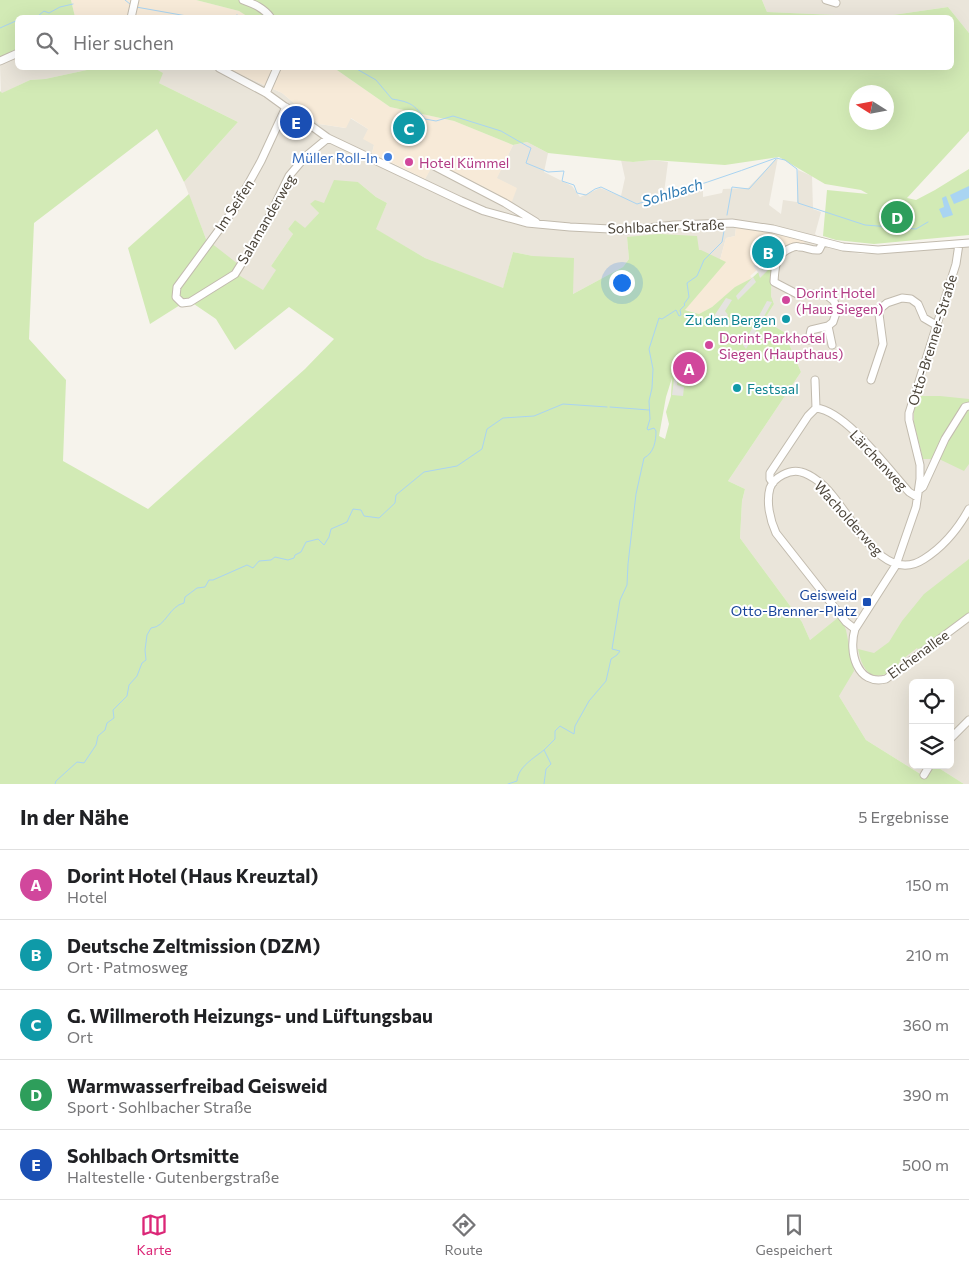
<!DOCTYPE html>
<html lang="de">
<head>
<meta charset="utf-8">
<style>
	:root { --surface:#fff; --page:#f2f2f2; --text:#202124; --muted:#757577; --line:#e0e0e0; --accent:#db2777 }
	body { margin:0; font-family:Commissioner,sans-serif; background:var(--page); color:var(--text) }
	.controls { position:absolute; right:15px; bottom:15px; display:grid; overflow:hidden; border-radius:8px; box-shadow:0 5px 20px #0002 }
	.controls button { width:45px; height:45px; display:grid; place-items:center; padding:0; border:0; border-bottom:1px solid var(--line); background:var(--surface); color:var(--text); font:25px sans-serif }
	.compass { position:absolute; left:849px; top:85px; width:45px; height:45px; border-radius:50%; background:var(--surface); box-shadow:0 5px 20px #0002; rotate:281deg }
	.you { position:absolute; left:621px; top:282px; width:18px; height:18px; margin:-12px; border:4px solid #fff; border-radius:50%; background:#1a73e8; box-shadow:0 0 0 8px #1a73e833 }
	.badge { display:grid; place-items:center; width:32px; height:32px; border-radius:50%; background:var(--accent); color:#fff; font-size:16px; font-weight:700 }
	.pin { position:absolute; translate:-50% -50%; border:2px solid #fff; box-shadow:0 1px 5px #0006 }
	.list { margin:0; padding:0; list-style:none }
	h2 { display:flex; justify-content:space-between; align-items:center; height:65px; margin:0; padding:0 20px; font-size:21px }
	h2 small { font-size:16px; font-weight:400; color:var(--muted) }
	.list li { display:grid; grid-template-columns:32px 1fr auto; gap:15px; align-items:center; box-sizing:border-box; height:70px; padding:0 20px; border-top:1px solid var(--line) }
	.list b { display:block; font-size:19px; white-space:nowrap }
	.list p { margin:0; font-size:16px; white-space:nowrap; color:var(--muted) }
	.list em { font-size:16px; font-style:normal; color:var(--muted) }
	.icon { flex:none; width:28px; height:28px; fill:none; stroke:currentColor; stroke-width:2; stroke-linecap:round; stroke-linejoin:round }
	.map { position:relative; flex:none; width:969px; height:784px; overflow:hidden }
	.search { position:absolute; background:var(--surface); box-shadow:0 5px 20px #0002; left:15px; right:15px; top:15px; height:55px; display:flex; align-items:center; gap:12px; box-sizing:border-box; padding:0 18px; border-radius:8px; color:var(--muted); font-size:19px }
	.sheet { height:415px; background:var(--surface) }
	nav { display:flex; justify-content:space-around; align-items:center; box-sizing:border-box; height:70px; border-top:1px solid var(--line); background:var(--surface); font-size:14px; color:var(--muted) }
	nav a { display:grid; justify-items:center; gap:2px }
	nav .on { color:var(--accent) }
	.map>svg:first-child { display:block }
	.residential { fill:#eae5da }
	.commercial { fill:#f7ead8 }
	.green { fill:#d2eab5; fill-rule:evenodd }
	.parking { fill:#e5e3e0 }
	.water { fill:#a9d4f2 }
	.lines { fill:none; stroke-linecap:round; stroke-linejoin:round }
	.stream { stroke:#a9d4f2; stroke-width:1 }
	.minor-casing { stroke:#c2bbae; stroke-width:9 }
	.minor { stroke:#fff; stroke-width:7 }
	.shop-dot { fill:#3f7fe0; stroke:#fff; stroke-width:2 }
	.hotel-dot { fill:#d1479c; stroke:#fff; stroke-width:2 }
	.culture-dot { fill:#0f9aa8; stroke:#fff; stroke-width:2 }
	.transit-dot { fill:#1a4fb4; stroke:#fff; stroke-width:2 }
	.labels { text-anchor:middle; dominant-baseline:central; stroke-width:4; stroke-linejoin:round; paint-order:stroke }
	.shop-label { font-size:14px; fill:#366cbe; stroke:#fff; text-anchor:end }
	.hotel-label { font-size:14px; fill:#b23c85; stroke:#fff; text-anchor:start }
	.street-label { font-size:14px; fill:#4b4439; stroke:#fff }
	.culture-label { font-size:14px; fill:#0d838f; stroke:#fff; text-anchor:end }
	.transit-label { font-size:14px; fill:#164399; stroke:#fff; text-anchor:end }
	.water-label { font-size:15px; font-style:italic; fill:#2e7ab2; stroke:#fff }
</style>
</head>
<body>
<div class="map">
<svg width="969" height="784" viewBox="0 0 969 784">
	<rect width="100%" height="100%" fill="#f6f3ec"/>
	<path class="residential" d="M762,0h207v33l-21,-26 -69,10 -40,1 -3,-3 -69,-3z
		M17,57l1,11h78l-51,11 -15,1 -29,14 -1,-30z
		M154,68h72l56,25 37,31 26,4 5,-10 18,11 6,16 -2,8 53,26 6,-12 52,19 28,18 -15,-25 17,-34 14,-3 21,11 -4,19 28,14 8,11 20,-9 21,8 4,-18 -4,-18 12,2 20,-2 15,2 -4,31 39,-9v13l19,-4 1,-4 25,-1 30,-31 -9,48 12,9 2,-14 14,2 1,-32 14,6 1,33 8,3 -6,22 13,14 34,6 107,-9v539h-5l-30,-19h16v-82h-37v82h15l-6,10 -56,-35 -27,-44v-79l-29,23 -8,-18 -62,-84 2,-37 3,-12 -17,-8 73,-109 -17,-40 -20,-12 10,-16 -3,-8 1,-31 17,-17 21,-9 -74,-12 -1,9 -9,2 -6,22 -21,-10 -72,-13 2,22 -6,8 -50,27 -40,-38 -20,-4 -10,37 -78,-31 -50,-29 12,-26 -11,-6 -18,-15 -34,21 -14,1 9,9 -14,16 -10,-9 -7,9 5,5 -22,32 6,3 -14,22 -26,-17 -25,-31 -6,-4 -22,-57 54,-60 -79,-39z"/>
	<path class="commercial" d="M71,0h125l43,11 11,6h-175z
		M226,68h108l56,39 64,14 59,24 -16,33 20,10 -6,16 -28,-18 -51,-19 -7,12 -53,-26 2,-8 -11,-6 5,-10 -17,-11 -5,10 -27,-4 -37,-31z
		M736,227l76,12 -40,18 -22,19 2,2 -16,9 -24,20 -13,7 -15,-5 5,-4 31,-45 6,-22 9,-2z"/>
	<path class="green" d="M0,0h71l4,17 -57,1 -1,39 -17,7z
		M196,0h566l5,12 69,3 3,2 -589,1 -11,-7z
		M948,7l21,26v98l-62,67 9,2 19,-10 34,-21v66l-95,9 -38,-4 -13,-4 4,-46 41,4 -7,-4 -36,-6 -46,-27 -54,8 -72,-5 -20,2 -85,-9 -21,-11 -14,3 -59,-24 -64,-14 -56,-39h618v-50l-73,-1zM856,92h30v30h-30z
		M96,68h58l9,5 -4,10 79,39 -54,60 -27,-53 -123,94 -5,116 37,41 -3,81 85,48 157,-140 29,-30 -45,-32 -54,43 -19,-31 -28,-19 -38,24 -22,-76 61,-54 17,45 32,25 -1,10 26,16 13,-20 -5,-4 22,-32 -5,-5 7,-9 10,8 14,-15 -9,-9 5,-4 9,3 10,-23 24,2 18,15 11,6 -11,26 49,29 78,30 10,-36 20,4 41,2 -1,36 50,-27 6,-8 -2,-22 32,-3 38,2 2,14h2l25,12 -41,48 14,4 13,-7 23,-20 17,-9 17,-16 3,3 -1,31 3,8 -10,16 20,12 17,40 -73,109 17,8 -3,12 -2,37 62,84 8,18 30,-24 6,14 8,41 -15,25 27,44 56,35 6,-10h6l30,19h-964v-693l2,2 28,-13 15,-1zM672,378l-1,18 -5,16 3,12 -4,15 -6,-3 7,-39z
		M919,396h21l29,3v65l-5,7 -25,-12h-16l-9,-36v-12z
		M969,559v55l-50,37 -2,-3 -18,14 2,3c-23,17 -37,15 -43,-16l16,4 15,-11 13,-21 22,-27z"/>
	<path class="parking" d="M758,262l5,5 2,-2 3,5 -8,8 -2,-6 -5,-6z
		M753,277l3,5 -18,18 -2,-4z
		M726,298l6,2 -7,11 3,4 -3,4 -3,-4 -1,2 -7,-1z
		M767,301l5,1 -26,47 -3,-4z
		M681,354l-4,31 7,2 -1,9 -11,-1 5,-40z"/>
	<path class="water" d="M969,186v12l-15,6 -4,-9z
		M946,196l7,19 -10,3 -4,-9 5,-2 -2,-9z"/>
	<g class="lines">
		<path class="stream" d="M125,0l5,4
			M136,7l62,11
			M26,18l12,-2 6,-5 5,2 11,-6 13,-3
			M228,18l9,-3 7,3
			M0,28l18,-8
			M355,68l21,12 16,19c18,3 22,5 33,20l11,2 17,-5 48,15 26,15 4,2 -5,15 22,9 16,-1 -2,10 12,4 3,8 9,2 9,-6 6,-2 36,17c48,-14 93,-29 139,-46l9,2 12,9 1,34 67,22 51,4 12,-7
			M727,215l5,-28 17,2 27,-30
			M610,407l39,3
			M55,784l1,-3 21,-19 7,1 12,-18 2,-9 7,-6 2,-7 7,-5 -1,-8 14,-14 2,-11 8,-9 5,-13 4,-3 -1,-10 2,-15 4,-7c15,-1 18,-22 33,-25l1,-6 12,-9 8,-1 4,-7h4l34,-15 6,3 6,-7 12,-1 4,-3 13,3 6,-2 1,-3 6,-3 5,-10 12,-3 6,6 5,-8 2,-8 16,-7 6,-13 8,1 3,6 15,2 16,-15 1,-8 28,-23 33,-6 25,-17 5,-20 16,-11 31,-2 29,-12 44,3
			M508,784l9,-3c1,-14 17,-23 27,-31
			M544,784l2,-15 5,-5 -7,-14 11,-11v-8l5,-5 14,8 1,-8 14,-25 17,-20 5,-22 6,-4 3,-4 -8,-2 8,-49 7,-15 1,-21 8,-70 8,-36c10,-5 12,-17 12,-27l-2,-3 -6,2 -1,-1 3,-10 -1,-18 3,-13 1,-19 -4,-20 10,-31 3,1 14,-9 3,6 2,-1 -1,-5 5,-5 -1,-1 5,-7 -2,-14 10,-7 7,-16 18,-18 2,-11"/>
		<g class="minor-casing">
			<path id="minor" d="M243,0c11,4 21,8 28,18
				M826,0l10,3
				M131,18l4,-18
				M0,61l18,-8
				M219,68l47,25 62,45 133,63 23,10 43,12 43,4 60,3 44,-5 58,-2 41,6 70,18 35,3 91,-7
				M266,93l11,-25
				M286,107l-25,54 -26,47 -58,79 -1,10 6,6 8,-1 45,-28 28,-45 26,-53 16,-19 23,-19
				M434,166l71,37 31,19
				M959,244l-3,20 -47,149v7l11,45v14l-4,28 -20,58 -41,64c-7,23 2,57 31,50l83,-62
				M828,326l4,19
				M809,340l2,-10 17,-4 5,-4 4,-12 -3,-9 -9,-7h-28l-23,-12c1,-15 1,-28 17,-34 2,-1 6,-2 8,-1 8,0 12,4 20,3l4,-8
				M815,380l1,28c30,3 73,62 93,84l8,5
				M871,380l12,-36 -4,-30 2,-6 6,-5 15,-5 9,1 7,5 6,14 12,7
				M773,483l-3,-4v-6l38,-57 8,-8
				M919,490l4,-3 22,-48 20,-32 4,-1
				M855,629l-9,-7 -70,-89c-6,-13 -10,-31 -6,-45 4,-11 20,-19 31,-16 5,1 13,6 17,9 30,21 60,108 106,78 19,-12 34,-30 45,-50
				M950,739l19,-19
				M924,775l6,-10"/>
		</g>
		<use href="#minor" class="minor"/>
	</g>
	<circle class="shop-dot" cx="388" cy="157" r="5"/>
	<g class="hotel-dot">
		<circle cx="409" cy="162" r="5"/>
		<circle cx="786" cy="300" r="5"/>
		<circle cx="709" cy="345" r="5"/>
	</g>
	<g class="culture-dot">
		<circle cx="786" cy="319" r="5"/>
		<circle cx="737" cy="388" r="5"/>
	</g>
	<rect class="transit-dot" x="862" y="597" width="10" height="10" rx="2.5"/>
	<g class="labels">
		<g class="shop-label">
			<text x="378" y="157">Müller Roll-In</text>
		</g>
		<g class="hotel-label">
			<text x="419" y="162">Hotel Kümmel</text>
			<text x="796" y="292">Dorint Hotel<tspan x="796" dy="16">(Haus Siegen)</tspan></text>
			<text x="719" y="337">Dorint Parkhotel<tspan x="719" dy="16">Siegen (Haupthaus)</tspan></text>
		</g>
		<g class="street-label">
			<text transform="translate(234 205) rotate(-57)">Im Seifen</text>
			<text transform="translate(266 219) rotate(-60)">Salamanderweg</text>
			<text transform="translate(666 226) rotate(-2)">Sohlbacher Straße</text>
			<text transform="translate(932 340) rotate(-73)">Otto-Brenner-Straße</text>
			<text transform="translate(879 460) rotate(47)">Lärchenweg</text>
			<text transform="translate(849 518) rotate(48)">Wacholderweg</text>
			<text transform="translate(918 654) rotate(-36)">Eichenallee</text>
		</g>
		<g class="culture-label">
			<text x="776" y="319">Zu den Bergen</text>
			<text x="747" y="388" text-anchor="start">Festsaal</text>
		</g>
		<g class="transit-label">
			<text x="857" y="594">Geisweid<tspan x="857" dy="16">Otto-Brenner-Platz</tspan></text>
		</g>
		<g class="water-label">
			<text transform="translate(672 192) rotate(-17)">Sohlbach</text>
		</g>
	</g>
</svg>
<div class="controls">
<button><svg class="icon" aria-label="locate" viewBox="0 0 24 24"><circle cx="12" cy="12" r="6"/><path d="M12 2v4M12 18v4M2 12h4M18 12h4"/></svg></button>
<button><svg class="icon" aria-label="layers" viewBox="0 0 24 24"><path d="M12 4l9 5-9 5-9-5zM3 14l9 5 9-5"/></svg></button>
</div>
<svg class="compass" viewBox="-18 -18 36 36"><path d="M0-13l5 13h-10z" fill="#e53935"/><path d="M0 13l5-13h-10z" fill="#757577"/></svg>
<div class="you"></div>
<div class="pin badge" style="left:689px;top:368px;background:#d1479c">A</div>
<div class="pin badge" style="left:768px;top:252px;background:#0f9aa8">B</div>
<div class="pin badge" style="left:409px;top:128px;background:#0f9aa8">C</div>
<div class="pin badge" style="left:897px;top:217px;background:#2e9e5b">D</div>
<div class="pin badge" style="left:296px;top:122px;background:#1a4fb4">E</div>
<div class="search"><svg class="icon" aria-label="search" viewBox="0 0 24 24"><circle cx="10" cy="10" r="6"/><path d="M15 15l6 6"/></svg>Hier suchen</div>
</div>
<section class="sheet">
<h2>In der Nähe<small>5 Ergebnisse</small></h2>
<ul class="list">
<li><span class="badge" style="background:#d1479c">A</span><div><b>Dorint Hotel (Haus Kreuztal)</b><p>Hotel</p></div><em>150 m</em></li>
<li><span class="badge" style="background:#0f9aa8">B</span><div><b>Deutsche Zeltmission (DZM)</b><p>Ort · Patmosweg</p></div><em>210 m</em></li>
<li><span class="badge" style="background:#0f9aa8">C</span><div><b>G. Willmeroth Heizungs- und Lüftungsbau</b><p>Ort</p></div><em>360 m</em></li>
<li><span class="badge" style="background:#2e9e5b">D</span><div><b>Warmwasserfreibad Geisweid</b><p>Sport · Sohlbacher Straße</p></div><em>390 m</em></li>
<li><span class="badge" style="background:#1a4fb4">E</span><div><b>Sohlbach Ortsmitte</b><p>Haltestelle · Gutenbergstraße</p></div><em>500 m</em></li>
</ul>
</section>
<nav>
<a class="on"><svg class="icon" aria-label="map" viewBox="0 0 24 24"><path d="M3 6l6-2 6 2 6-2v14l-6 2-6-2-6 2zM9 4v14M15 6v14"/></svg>Karte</a>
<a><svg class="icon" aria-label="directions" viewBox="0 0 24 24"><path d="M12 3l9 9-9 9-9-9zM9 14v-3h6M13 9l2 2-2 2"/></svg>Route</a>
<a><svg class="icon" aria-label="saved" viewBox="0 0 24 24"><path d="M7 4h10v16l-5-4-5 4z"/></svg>Gespeichert</a>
</nav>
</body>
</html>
